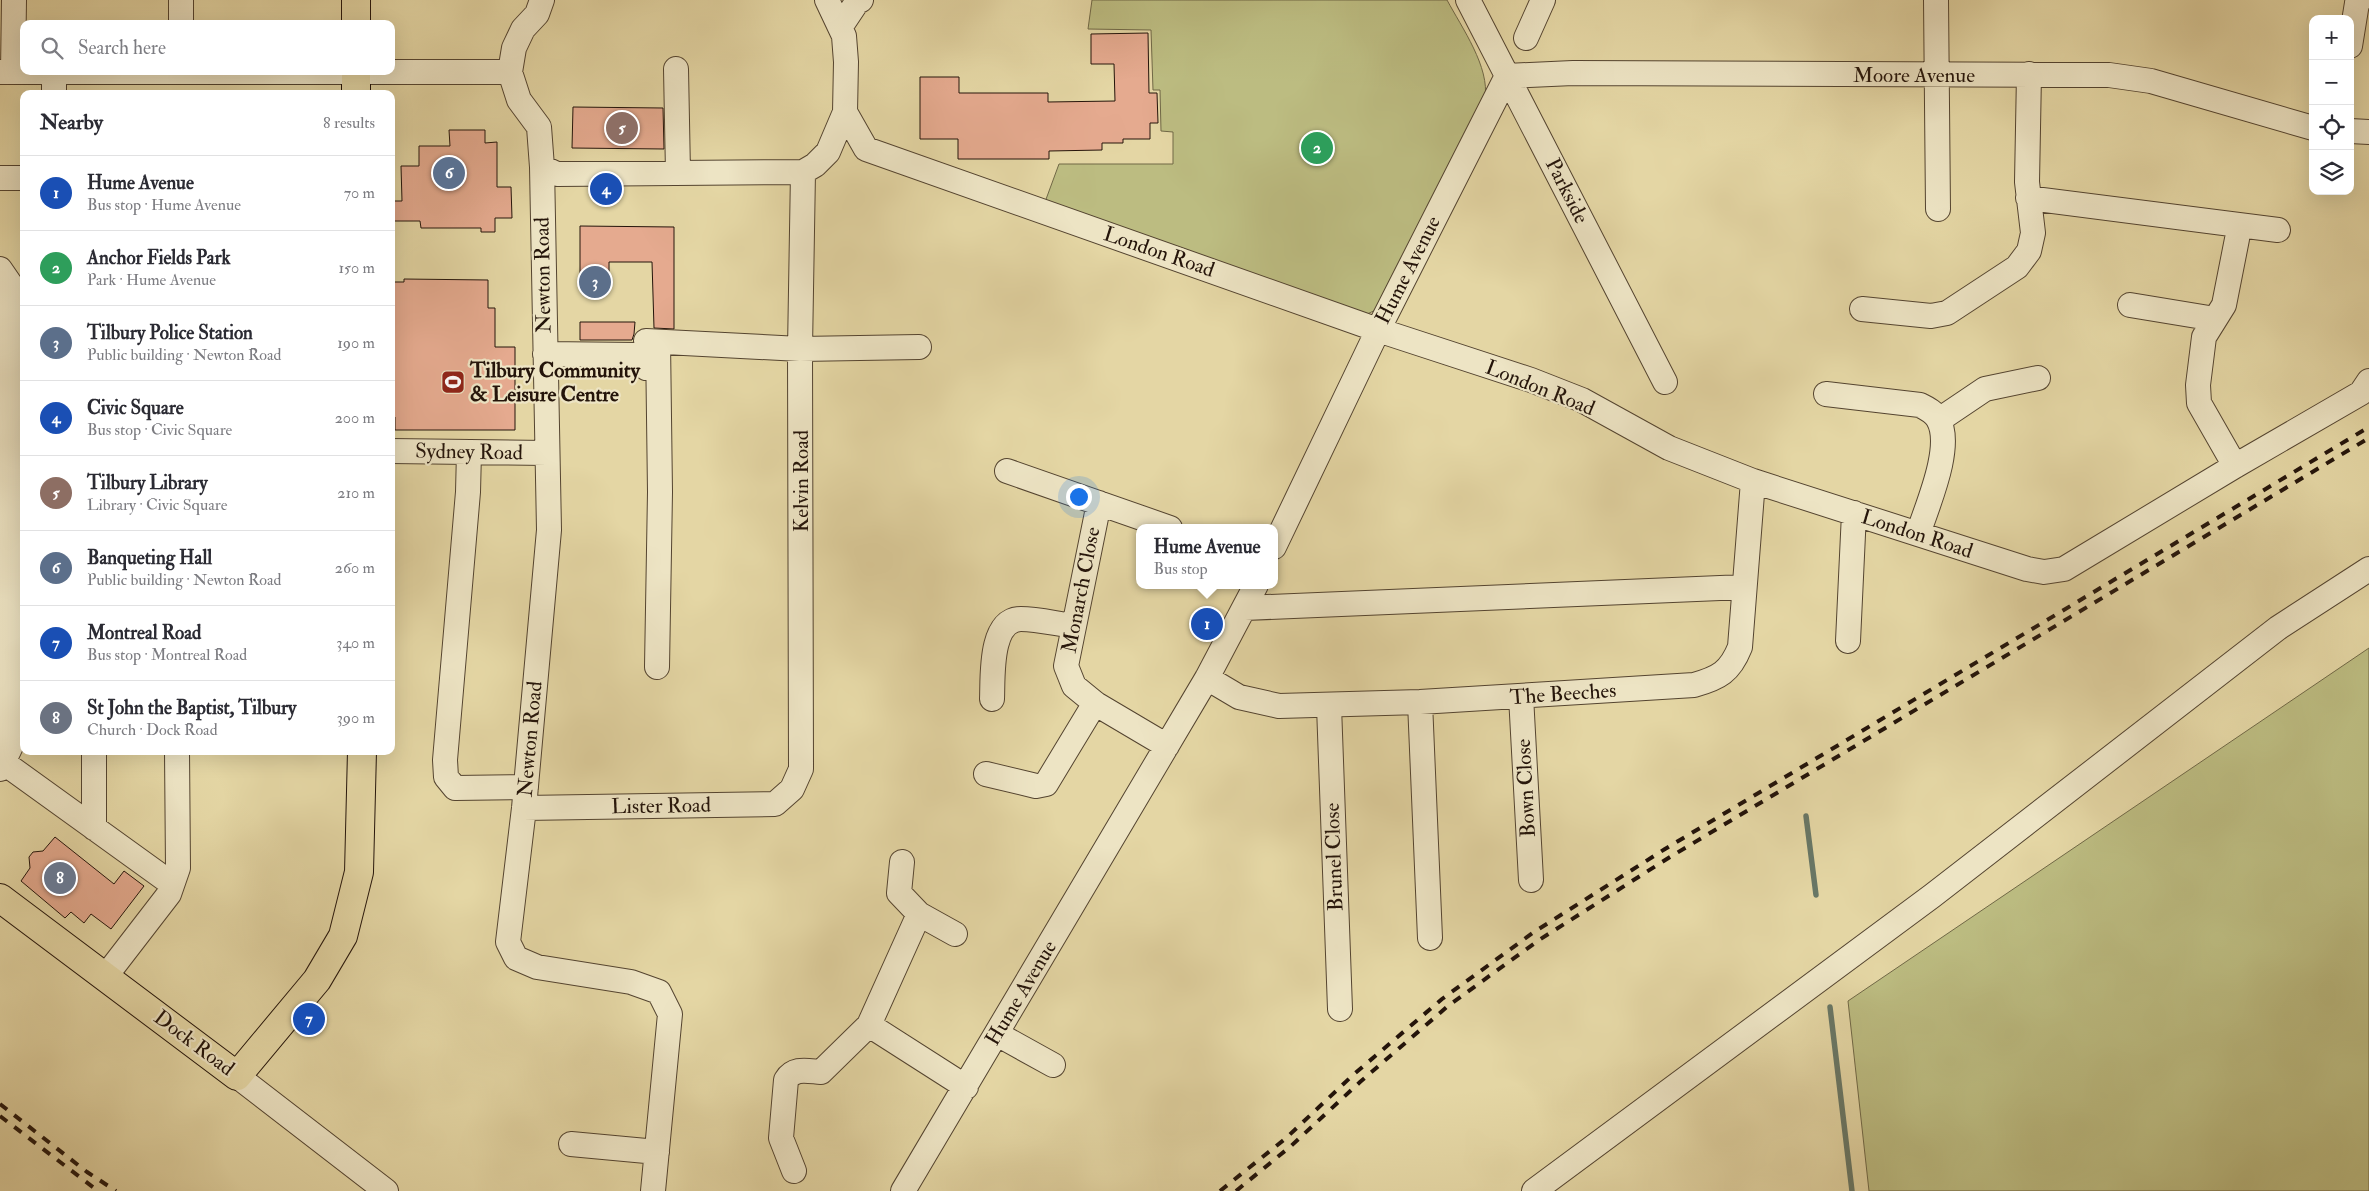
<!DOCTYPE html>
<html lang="en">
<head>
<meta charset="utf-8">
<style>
	:root { --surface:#fff; --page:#f7f7f7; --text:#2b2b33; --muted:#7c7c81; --line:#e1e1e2; --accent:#8f2418 }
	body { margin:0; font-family:"IM FELL Double Pica",serif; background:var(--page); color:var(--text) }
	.controls { position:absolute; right:15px; top:15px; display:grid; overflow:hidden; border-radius:10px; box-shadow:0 5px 20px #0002 }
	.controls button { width:45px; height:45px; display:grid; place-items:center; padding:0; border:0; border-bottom:1px solid var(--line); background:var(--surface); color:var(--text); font:25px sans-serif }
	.you { position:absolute; left:1078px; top:496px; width:18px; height:18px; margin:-12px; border:4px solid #fff; border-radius:50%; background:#1a73e8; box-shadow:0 0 0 8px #1a73e833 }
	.badge { display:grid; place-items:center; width:32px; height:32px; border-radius:50%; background:var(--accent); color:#fff; font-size:16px; font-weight:700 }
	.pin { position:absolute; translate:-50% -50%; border:2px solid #fff; box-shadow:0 1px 5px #0006 }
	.popup { position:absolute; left:1136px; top:524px; width:142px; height:65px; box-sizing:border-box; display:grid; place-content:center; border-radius:10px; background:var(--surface); filter:drop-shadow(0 1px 4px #0005); font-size:16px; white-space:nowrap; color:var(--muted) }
	.popup b { font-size:19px; color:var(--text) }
	.popup::after { content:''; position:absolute; left:50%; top:100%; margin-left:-10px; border:10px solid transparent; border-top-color:var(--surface) }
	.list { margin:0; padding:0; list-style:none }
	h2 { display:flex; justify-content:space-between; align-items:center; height:65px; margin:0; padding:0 20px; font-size:21px }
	h2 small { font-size:16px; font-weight:400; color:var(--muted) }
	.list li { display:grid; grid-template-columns:32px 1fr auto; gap:15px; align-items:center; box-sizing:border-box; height:75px; padding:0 20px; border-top:1px solid var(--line) }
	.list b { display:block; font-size:19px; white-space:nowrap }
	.list p { margin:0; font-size:16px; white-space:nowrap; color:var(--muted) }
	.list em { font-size:16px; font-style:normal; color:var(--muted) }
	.icon { flex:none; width:28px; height:28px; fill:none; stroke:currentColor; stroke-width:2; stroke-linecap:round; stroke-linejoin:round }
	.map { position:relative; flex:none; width:2369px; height:1191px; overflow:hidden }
	.search { position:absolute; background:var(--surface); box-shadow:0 5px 20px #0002; left:20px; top:20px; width:375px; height:55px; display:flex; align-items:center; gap:12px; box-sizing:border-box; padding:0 18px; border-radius:10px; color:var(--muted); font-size:19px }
	.panel { position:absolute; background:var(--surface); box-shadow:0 5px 20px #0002; left:20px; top:90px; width:375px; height:665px; border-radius:10px }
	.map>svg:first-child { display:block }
	.green { fill:#bcbc81; stroke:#706846 }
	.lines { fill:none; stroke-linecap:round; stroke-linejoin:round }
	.stream { stroke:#687766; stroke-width:5.5 }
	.building { fill:#e5aa8f; stroke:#24140a }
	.minor-casing { stroke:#544430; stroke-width:26 }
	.major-casing { stroke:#24140a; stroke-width:30 }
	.minor { stroke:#ede4c4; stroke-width:24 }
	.major { stroke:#e4d6a4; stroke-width:28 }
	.rail { stroke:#24140a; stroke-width:4; stroke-dasharray:9 9; stroke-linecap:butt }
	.labels { text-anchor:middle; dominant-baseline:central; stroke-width:4.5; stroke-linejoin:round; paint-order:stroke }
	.street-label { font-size:21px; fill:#24140a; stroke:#ede4c4 }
	.poi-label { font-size:21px; font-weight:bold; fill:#24140a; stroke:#ede4c4; text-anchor:start }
</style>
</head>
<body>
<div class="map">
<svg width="2369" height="1191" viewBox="0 0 2369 1191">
	<rect width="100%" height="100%" fill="#e4d6a4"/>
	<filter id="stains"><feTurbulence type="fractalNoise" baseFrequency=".004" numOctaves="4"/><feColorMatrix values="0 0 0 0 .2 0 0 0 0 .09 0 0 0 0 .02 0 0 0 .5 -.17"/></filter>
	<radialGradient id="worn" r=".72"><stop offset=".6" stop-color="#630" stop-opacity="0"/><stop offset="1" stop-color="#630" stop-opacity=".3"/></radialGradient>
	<path class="green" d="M1092,0h355c15,28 43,67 38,99l-105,209 -15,7 -320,-113 14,-38h114v-32l-12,-1 -1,-41h-7l-2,-60 -63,-1z
		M2369,648v543h-500l-21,-190z"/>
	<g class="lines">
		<path class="stream" d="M1806,816l10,79
			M1830,1007l22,184"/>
	</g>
	<path class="building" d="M1148,33l1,60h8l1,30h-8v16h-27v4h-21v7l-53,1v8h-91v-20h-38v-62h39v16h89v9l67,-1 -1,-37h-23v-30z
		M573,107l90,1 1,41 -92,-1z
		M449,130h36v13l12,-1v45h14l1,31h-17v14h-14v-4h-60l-1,-7h-29v-20h11l-1,-35h18v-20h31z
		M580,226l94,1v102l-20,-1 -2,-66h-43v25l-29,-1z
		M404,279l84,1v28h7v39h20v83h-120v-13h-4v-135h13z
		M580,322h55l-1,12 -2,6h-52z
		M55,837l59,47 10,-13 20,15 -33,43 -20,-15 -7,9 -13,-11 -6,6 -44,-37 9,-13 -1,-11 4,-5 10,-1z"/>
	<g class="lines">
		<g class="minor-casing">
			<path id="minor" d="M181,0v24
				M542,0l-5,14 -14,15 -9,19 -4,24 9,28 20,27 3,40 15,7 246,-2 12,-7 13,-13 17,-40 1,-50 -2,-26 -17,-36
				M1468,0l197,382
				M1936,0l2,209
				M841,26l16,-24 4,-2
				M1526,38l17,-38
				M2350,46l7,-43 3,-3
				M676,69l2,104
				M0,72h510
				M13,72l1,-72
				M54,72v22
				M1507,76l66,-3 536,2 42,6 162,47
				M845,112l21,37 512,181 153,50 51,20 87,48 84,33 274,88 17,3 20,-3 171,-103 126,-73 8,-12
				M2350,131l19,1
				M542,167l7,363 -25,278 -16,134 8,16 21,9 94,15 28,10 11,22 -17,177
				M0,178h24
				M2028,198l250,32
				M0,269l11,16v461l-11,23
				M2130,305l85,14
				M1862,309l69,7 16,-3 70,-46 12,-16 4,-18 -6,-51 2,-108
				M646,341l154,8 119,-2
				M545,354l92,1 5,4 4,9
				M1826,394l94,11c8,4 14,7 18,14 16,27 -11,87 -20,115
				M1939,420l46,-31 53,-11
				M391,451l156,2
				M469,452l-1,40 -23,268 1,17 9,11 71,-1
				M2235,466l-36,-63 -1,-18 6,-48 20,-32 13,-66
				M1007,471l163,57
				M1099,503l-33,163 8,20 22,18 71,42
				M1274,547l104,-217 129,-254
				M1245,608l499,-21
				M1848,641l6,-128
				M657,667l3,-175 -2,-150
				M1207,678l32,19 40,9 141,-4 274,-17c25,-7 36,-13 46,-38l13,-166
				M1521,696l10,184
				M992,699c1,-21 -3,-80 29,-80 17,0 36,5 53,7
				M1420,702l10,236
				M1329,706l11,303
				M94,751v77
				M0,760l172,124
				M986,774l50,12 10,-2 49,-81
				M524,808l251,-4 17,-15 9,-20 -1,-420 3,-177
				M919,914l36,20
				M105,977l64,-83 9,-26 -1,-117
				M869,1025l50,-111 -20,-21 3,-31
				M997,1034l56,31
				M237,1076l149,115
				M571,1144l86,8
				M794,1171l-13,-33 5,-58c8,-13 21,-9 35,-8l48,-47 97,62
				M903,1191l304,-513 49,-93
				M1534,1191l398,-295 346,-268 91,-59"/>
		</g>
		<g class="major-casing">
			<path id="major" d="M356,0v24
				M356,71v23
				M0,898l237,178 80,-96 26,-44 16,-64 3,-121"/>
		</g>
		<use href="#minor" class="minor"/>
		<use href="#major" class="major"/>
		<path class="rail" d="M0,1104l87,68 29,19
			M0,1116l98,75
			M1220,1191l65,-52 68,-64 89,-76 92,-67 131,-83 704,-422
			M1236,1191l55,-45 69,-64 88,-76 91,-66 131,-83 699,-419"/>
	</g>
	<defs>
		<g id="stadium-square" transform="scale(1.25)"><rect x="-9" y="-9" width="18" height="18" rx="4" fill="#8f2418" stroke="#ede4c4"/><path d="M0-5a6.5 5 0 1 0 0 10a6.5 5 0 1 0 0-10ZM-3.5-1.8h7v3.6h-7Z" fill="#fff"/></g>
	</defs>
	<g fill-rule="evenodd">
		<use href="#stadium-square" x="453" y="382"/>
	</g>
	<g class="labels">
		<g class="street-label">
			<text x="1914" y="75">Moore Avenue</text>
			<text transform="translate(1567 191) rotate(63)">Parkside</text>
			<text transform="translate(1159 252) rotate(19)">London Road</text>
			<text transform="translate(1408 270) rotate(-63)">Hume Avenue</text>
			<text transform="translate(543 275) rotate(-91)">Newton Road</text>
			<text transform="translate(1540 388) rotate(22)">London Road</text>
			<text transform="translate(469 452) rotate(1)">Sydney Road</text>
			<text transform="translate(801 481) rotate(-90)">Kelvin Road</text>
			<text transform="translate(1917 534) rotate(18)">London Road</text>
			<text transform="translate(1081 590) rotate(-79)">Monarch Close</text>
			<text transform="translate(1563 694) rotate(-4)">The Beeches</text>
			<text transform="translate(530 739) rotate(-85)">Newton Road</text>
			<text transform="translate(1526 788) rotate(-93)">Bown Close</text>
			<text transform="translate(661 806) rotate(-1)">Lister Road</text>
			<text transform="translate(1334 857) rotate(-92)">Brunel Close</text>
			<text transform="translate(1021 993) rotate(-59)">Hume Avenue</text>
			<text transform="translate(194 1043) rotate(37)">Dock Road</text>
		</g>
		<g class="poi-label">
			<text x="470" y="370">Tilbury Community<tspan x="470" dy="24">&amp; Leisure Centre</tspan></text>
		</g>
	</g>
	<rect width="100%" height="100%" filter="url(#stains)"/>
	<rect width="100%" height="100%" fill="url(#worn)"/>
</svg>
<div class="controls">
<button>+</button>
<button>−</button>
<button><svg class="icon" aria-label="locate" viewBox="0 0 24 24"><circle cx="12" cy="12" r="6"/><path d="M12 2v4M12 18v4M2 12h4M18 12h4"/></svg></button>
<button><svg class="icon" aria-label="layers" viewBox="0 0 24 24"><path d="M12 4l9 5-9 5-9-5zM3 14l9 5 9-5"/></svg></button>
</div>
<div class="you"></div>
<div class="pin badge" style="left:1207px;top:624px;background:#1a4fb4">1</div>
<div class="popup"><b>Hume Avenue</b>Bus stop</div>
<div class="pin badge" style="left:1317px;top:148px;background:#2e9e5b">2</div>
<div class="pin badge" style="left:595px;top:282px;background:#5c6f8a">3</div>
<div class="pin badge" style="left:606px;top:189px;background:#1a4fb4">4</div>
<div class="pin badge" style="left:622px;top:128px;background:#8d6e63">5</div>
<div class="pin badge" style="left:449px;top:173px;background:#5c6f8a">6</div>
<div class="pin badge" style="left:309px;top:1019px;background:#1a4fb4">7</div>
<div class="pin badge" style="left:60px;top:878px;background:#6b7280">8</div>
<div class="search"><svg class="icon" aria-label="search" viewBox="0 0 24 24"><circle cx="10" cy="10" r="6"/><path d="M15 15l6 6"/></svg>Search here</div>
<section class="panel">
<h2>Nearby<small>8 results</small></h2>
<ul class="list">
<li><span class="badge" style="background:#1a4fb4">1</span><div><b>Hume Avenue</b><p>Bus stop · Hume Avenue</p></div><em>70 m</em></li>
<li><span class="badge" style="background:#2e9e5b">2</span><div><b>Anchor Fields Park</b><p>Park · Hume Avenue</p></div><em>150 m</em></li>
<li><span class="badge" style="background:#5c6f8a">3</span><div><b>Tilbury Police Station</b><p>Public building · Newton Road</p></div><em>190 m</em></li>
<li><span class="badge" style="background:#1a4fb4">4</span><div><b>Civic Square</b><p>Bus stop · Civic Square</p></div><em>200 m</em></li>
<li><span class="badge" style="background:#8d6e63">5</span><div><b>Tilbury Library</b><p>Library · Civic Square</p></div><em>210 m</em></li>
<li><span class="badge" style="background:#5c6f8a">6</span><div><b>Banqueting Hall</b><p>Public building · Newton Road</p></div><em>260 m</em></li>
<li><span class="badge" style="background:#1a4fb4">7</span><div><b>Montreal Road</b><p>Bus stop · Montreal Road</p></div><em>340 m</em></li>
<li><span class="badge" style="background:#6b7280">8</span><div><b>St John the Baptist, Tilbury</b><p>Church · Dock Road</p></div><em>390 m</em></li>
</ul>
</section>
</div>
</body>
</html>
